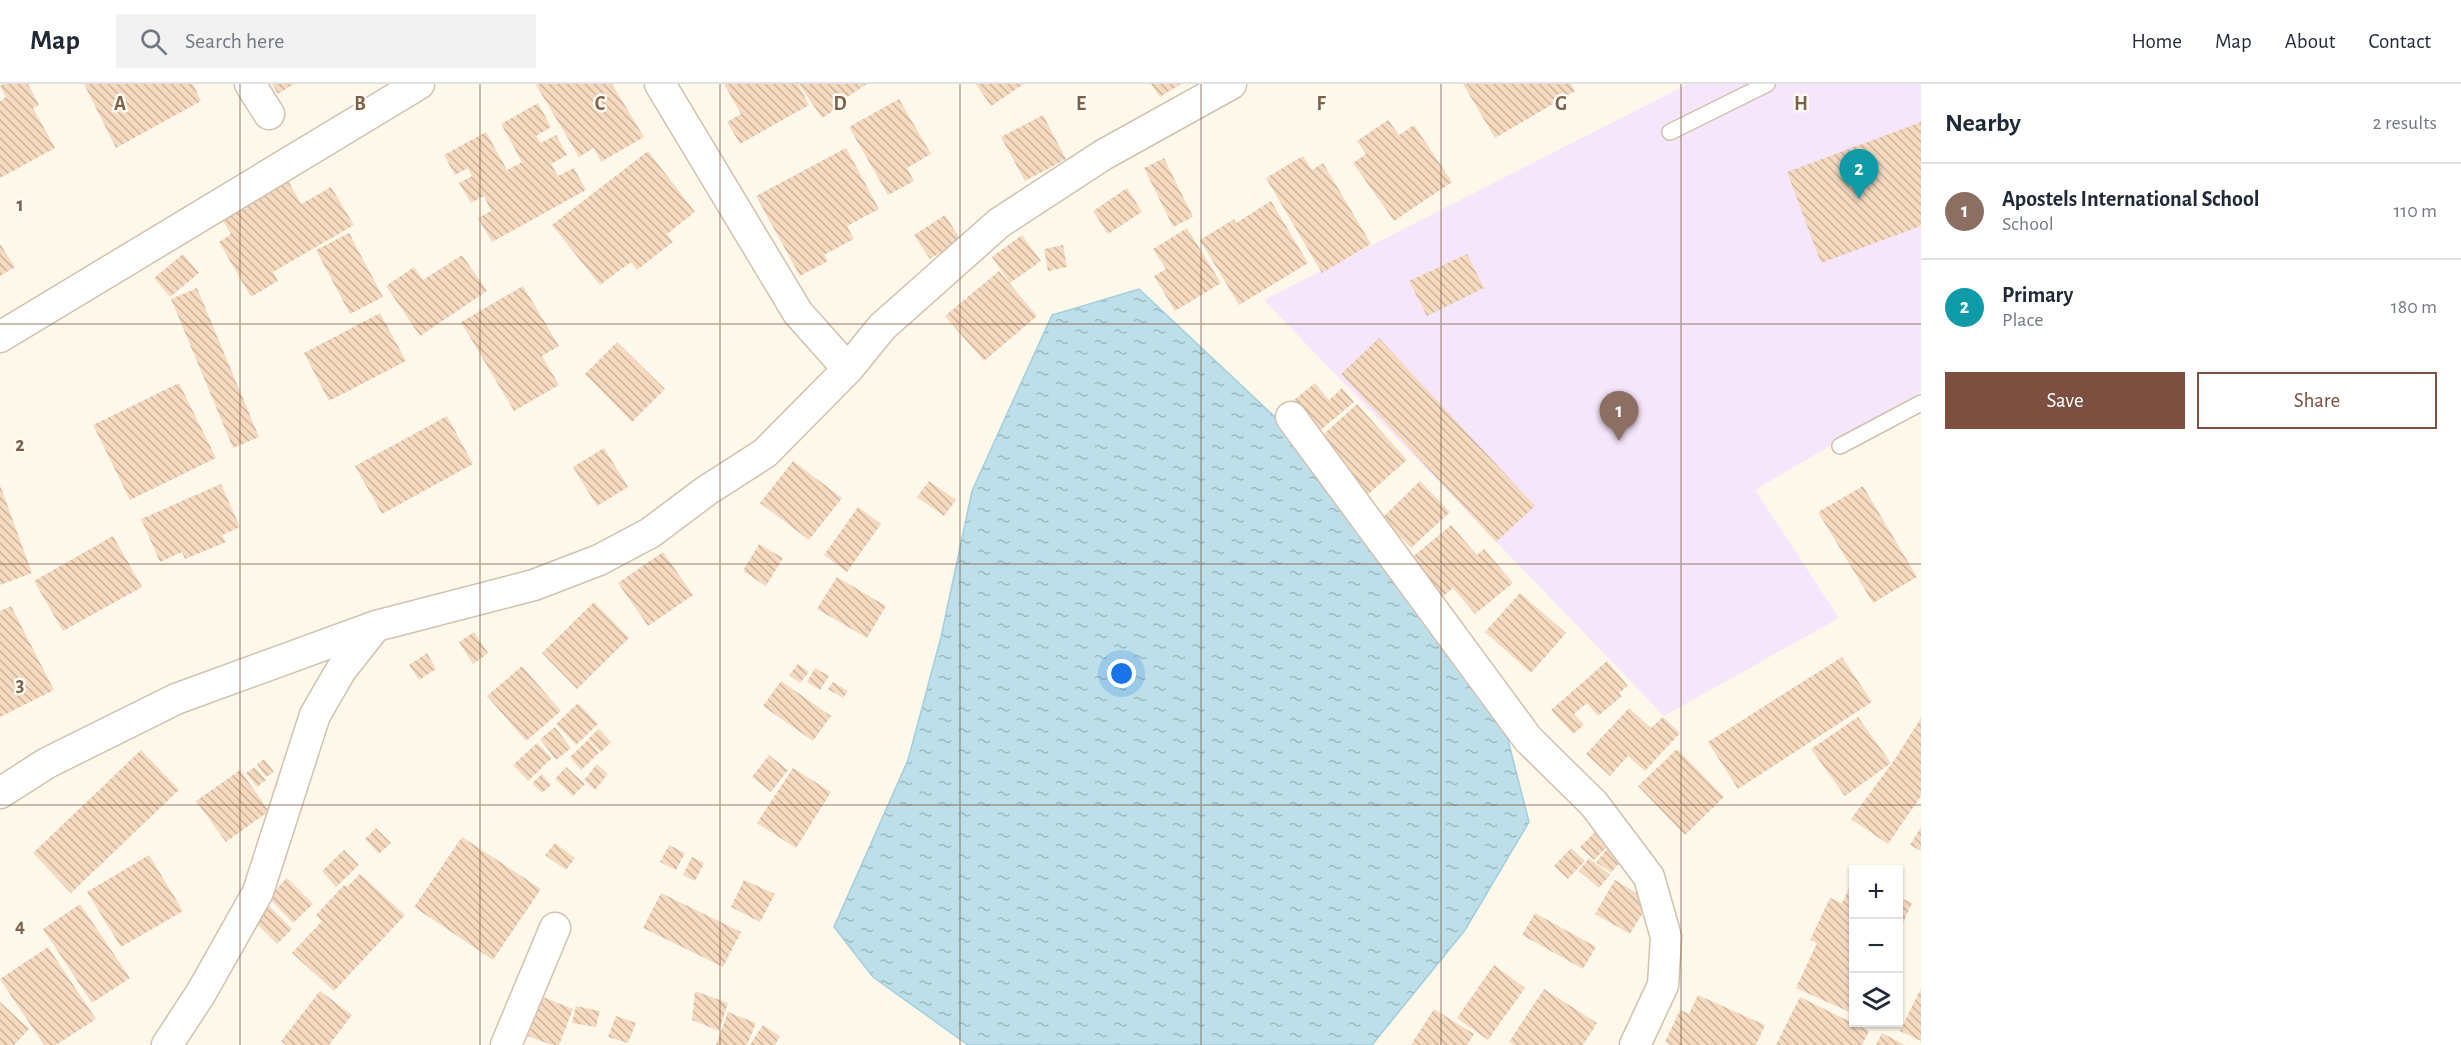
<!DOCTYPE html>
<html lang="en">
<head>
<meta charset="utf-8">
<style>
	:root { --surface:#fff; --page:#f2f2f3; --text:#1f2937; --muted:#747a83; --line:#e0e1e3; --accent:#7c4f40 }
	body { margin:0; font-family:"Alegreya Sans",sans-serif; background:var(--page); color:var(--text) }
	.controls { position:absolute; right:18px; bottom:18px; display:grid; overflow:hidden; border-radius:0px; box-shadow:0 2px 4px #0004 }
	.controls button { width:54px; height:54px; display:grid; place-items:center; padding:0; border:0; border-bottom:2px solid var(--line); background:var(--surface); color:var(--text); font:30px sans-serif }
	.you { position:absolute; left:1122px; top:590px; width:21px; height:21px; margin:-15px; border:4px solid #fff; border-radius:50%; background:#1a73e8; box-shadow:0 0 0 9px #1a73e833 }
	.badge { display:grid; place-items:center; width:39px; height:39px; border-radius:50%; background:var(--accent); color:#fff; font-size:20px; font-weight:700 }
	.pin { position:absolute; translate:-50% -50px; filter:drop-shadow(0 2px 3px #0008) }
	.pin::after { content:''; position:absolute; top:32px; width:21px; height:18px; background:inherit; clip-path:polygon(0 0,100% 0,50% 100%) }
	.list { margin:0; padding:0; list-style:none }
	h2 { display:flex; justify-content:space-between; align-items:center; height:78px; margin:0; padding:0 24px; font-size:26px }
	h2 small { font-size:20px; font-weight:400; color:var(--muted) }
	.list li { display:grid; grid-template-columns:39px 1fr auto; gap:18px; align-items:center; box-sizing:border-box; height:96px; padding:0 24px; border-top:2px solid var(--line) }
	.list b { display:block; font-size:22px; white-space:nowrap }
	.list p { margin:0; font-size:20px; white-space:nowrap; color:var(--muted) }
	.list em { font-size:20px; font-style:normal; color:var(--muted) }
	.actions { display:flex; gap:12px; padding:18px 24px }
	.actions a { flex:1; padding:14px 0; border:2px solid var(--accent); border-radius:0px; text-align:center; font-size:21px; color:var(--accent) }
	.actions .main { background:var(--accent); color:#fff }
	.icon { flex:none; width:33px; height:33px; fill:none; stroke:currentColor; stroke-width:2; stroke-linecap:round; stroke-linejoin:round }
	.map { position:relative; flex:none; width:1921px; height:961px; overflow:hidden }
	header { display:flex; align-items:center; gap:36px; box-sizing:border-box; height:84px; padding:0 30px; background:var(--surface); border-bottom:2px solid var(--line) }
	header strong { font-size:28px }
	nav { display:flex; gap:33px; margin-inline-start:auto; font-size:21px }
	.search { width:420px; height:54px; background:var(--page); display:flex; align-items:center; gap:15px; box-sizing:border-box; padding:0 21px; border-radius:0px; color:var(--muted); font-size:22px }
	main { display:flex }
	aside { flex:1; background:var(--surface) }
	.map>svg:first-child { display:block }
	.education { fill:#f5e6fb }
	.water { fill:url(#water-ripples); stroke:#a2cedc; stroke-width:1.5 }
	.building { fill:url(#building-back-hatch) }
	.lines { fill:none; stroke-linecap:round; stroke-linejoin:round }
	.service-casing { stroke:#d2c1ae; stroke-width:18 }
	.minor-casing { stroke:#d2c1ae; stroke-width:33 }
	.service { stroke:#fff; stroke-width:15 }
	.minor { stroke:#fff; stroke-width:30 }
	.grid { fill:none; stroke:#7b604b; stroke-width:1.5; stroke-opacity:0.55 }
	.grid-label { font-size:20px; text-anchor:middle; font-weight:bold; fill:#7b604b; stroke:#fffbf2; stroke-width:5; stroke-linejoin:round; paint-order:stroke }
</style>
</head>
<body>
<header>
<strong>Map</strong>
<div class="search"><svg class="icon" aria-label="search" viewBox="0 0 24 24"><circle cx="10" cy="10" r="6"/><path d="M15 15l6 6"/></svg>Search here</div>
<nav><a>Home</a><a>Map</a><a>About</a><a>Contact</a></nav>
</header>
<main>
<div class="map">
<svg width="1921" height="961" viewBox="0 0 1921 961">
	<defs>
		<pattern id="water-ripples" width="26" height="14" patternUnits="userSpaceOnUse" patternTransform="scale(1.5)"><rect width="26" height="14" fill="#bcdfe9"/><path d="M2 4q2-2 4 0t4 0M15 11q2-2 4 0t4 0" fill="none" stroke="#9eb8bf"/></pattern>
		<pattern id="building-back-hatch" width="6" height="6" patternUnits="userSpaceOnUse" patternTransform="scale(1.5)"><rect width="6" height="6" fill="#f5dac0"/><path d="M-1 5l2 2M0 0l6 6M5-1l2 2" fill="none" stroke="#cbb49e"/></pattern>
	</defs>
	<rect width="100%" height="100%" fill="#fef8ea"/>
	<path class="education" d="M1688,0h233v308l-166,98 84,128 -175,98 -400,-416z"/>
	<path class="water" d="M1139,205l171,161 166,218 32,72 21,82 -64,108 -93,115h-404l-95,-68 -39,-50 74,-167 33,-123 31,-146 80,-176z"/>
	<path class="building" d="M3,0h25l11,21 -6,3 22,40 -55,30v-77l6,-4 -6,-11z
		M84,0h109l8,17 -85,47z
		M272,0h22l-16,10z
		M538,0h74l32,53 -43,25 -7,-14 -15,9 -43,-72z
		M724,0h74l11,21 -69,39 -13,-22 14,-8z
		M799,0h68l-29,19 3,3 -19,12z
		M976,0h48l-33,22z
		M1151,0h30l-21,13z
		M1463,0h108l4,7 -80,47z
		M899,15l32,55 -24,14 7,13 -26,14 -39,-68z
		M538,19l13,24 -15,9 5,7 15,-8 11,20 -16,9 7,12 16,-8 12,22 -94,52 -14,-24 13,-7 -7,-15 -13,7 -12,-20 13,-7 -4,-8 -13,7 -11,-20 42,-23 21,38 15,-8 -21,-38z
		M1043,31l23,44 -41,22 -24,-44z
		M1388,36l11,15 15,-10 38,57 -58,39 -41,-58 13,-9 -9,-13z
		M1921,38v104l-100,37 -34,-91z
		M846,64l33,61 -32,17 7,13 -30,16 4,6 -28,15 -44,-80z
		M648,67l47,61 -28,22 6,8 -36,28 -6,-8 -31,23 -48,-60z
		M1303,72l9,14 11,-7 48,81 -49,29 -56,-95z
		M1164,74l29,59 -20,10 -29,-59z
		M286,93l15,27 30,-17 23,38 -81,47 5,9 -27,16 -32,-55 12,-8 -11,-18z
		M1127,104l15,24 -34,22 -15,-23z
		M1271,117l37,62 -69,42 -39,-65 34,-21 2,4z
		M945,131l16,25 -31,19 -16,-24z
		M1187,144l34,55 -46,28 -21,-35 12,-7 -13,-20z
		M349,149l34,64 -33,17 -34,-64z
		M1022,151l19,26 -31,22 -18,-26z
		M0,160l15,23 -15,9z
		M1063,161l4,22 -19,4 -4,-22z
		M183,170l16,19 -29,24 -16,-19z
		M1467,170l17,34 -57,28 -18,-35z
		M462,171l25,36 -67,45 -34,-50 28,-19 9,13z
		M999,187l38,45 -53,45 -39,-45z
		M523,202l36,60 -17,10 17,29 -45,26 -53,-89z
		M197,204l62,149 -26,11 -62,-149z
		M380,229l26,48 -77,40 -25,-48z
		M1379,254l156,168 -39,36 -155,-168z
		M617,258l48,47 -33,33 -47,-48z
		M179,299l37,75 -86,42 -37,-75z
		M1315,299l14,17 13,-12 12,14 -38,32 -27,-30z
		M1357,320l50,56 -42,37 -50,-55z
		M447,332l26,48 -91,50 -27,-48z
		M604,364l24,39 -31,19 -24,-39z
		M793,377l49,37 -33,42 -49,-37z
		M929,397l27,19 -12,16 -27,-19z
		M1420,397l30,31 -39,36 -29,-30z
		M221,400l19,43 -18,8 4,7 -41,17 -3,-7 -22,10 -19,-43z
		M0,401l32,88 -32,12z
		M1863,402l54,91 -44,26 -55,-91z
		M858,423l23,17 -34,48 -23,-17z
		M1451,441l26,30 7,-6 29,34 -38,31 -22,-26 -12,10 -32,-38z
		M113,452l29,51 -79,44 -29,-50z
		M759,460l24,14 -17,28 -23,-15z
		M663,468l30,43 -45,31 -30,-43z
		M837,493l49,29 -19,32 -50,-29z
		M1520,509l46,40 -35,40 -46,-41z
		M594,518l35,36 -52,51 -35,-36z
		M11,522l43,84 -54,27v-106z
		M474,548l14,21 -15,11 -14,-22z
		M427,569l9,16 -17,11 -10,-15z
		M1842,573l30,45 -134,87 -30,-47z
		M1607,577l21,25 -9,7 3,3 -24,20 -11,-13 -13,11 10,11 -11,9 -22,-24z
		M798,580l11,8 -9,11 -11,-8z
		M522,582l39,45 -35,30 -39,-45z
		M815,584l14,8 -9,14 -13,-8z
		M781,597l50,35 -18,25 -50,-35z
		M833,598l15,9 -5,7 -15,-9z
		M578,619l20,21 -22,21 -20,-21z
		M1629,624l22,20 12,-11 17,16 -35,38 -17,-15 -18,20 -24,-22z
		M1858,633l33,46 -46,33 -34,-47z
		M1921,634v78l-33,48 -37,-25 44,-60z
		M555,643l16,21 -15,12 -16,-21z
		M599,645l12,13 -10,10 -13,-13z
		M588,656l11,13 -18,17 -11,-13z
		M537,659l15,15 -24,23 -15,-16z
		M1677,665l47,48 -39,38 -47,-49z
		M141,666l38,40 -108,103 -38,-40z
		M769,671l19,15 -17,22 -19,-15z
		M264,675l10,13 -8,5 -9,-13z
		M597,680l11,10 -13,16 -11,-10z
		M255,683l11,13 -9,7 -11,-14z
		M566,683l19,17 -12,12 -18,-17z
		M793,684l38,24 -35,56 -39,-25z
		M240,686l29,41 -43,31 -30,-41z
		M542,690l9,11 -9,8 -10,-10z
		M1921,743v24l-11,-6z
		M376,744l15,15 -12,11 -14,-15z
		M1597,746l14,13 -17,17 -14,-13z
		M462,753l79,52 -48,71 -79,-53z
		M555,759l20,15 -9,12 -21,-15z
		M669,761l16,8 -9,17 -16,-8z
		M1609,763l14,11 -12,15 -15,-11z
		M1571,764l14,13 -17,18 -14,-13z
		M344,766l15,15 -23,22 -14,-16z
		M149,771l34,56 -62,36 -34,-55z
		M692,773l12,6 -9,18 -12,-6z
		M1589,774l21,17 -11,13 -20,-17z
		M360,790l45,41 -71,76 -42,-38 30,-32 -6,-6 28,-30 3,2z
		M287,794l26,26 -20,19 -25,-26z
		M1854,794v136l-58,-26 21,-45 -7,-3 20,-42 12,5z
		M744,796l31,14 -15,28 -29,-15z
		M1615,796l35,21 -20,33 -35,-20z
		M661,809l80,39 -18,35 -80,-39z
		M1898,813l14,6 -14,31z
		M80,820l50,74 -38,25 -49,-74z
		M269,822l23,23 -15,15 -23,-23z
		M1535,829l61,34 -13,22 -61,-34z
		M48,863l48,72 -40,26h-12l-44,-66z
		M1494,881l31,23 -37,52 -31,-22z
		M1921,904v53l-21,-10z
		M1544,905l53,34 -14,22h-69l-5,-3z
		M320,907l32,24 -23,30h-43l-5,-4z
		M695,907l33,12 -9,28 -27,-11z
		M1698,911l67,30 -9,20h-85l-6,-3 15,-32 9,4z
		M543,913l30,12 -14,36h-7l-24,-9z
		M1800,913l69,34 -7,14h-86z
		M0,918l29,27 -15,16h-14z
		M576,922l24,5 -4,16 -24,-4z
		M1434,925l40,25 -7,11h-56z
		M728,928l28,11 -9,22h-31z
		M616,932l20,7 -8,20 -20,-6z
		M763,941l17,11 -5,9h-25z
		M1882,949l23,12h-29z"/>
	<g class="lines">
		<g class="service-casing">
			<path id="service" d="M1670,48l97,-48
				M1840,362l81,-43"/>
		</g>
		<g class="minor-casing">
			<path id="minor" d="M250,0l19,30
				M660,0l138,229 50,56
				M0,253l419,-253
				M1291,333l237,322 66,65 55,73 17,60 -3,48 -28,60
				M0,709l47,-30 129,-64 200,-73 158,-41 65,-25 51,-27 56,-42 59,-38 83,-84 34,-42 117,-104 104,-68 128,-71
				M167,961l34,-52 57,-101 57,-177 26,-45 34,-43
				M506,961l49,-117"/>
		</g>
		<use href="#service" class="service"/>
		<use href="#minor" class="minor"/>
	</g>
	<path class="grid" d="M240,0v961M480,0v961M720,0v961M960,0v961M1201,0v961M1441,0v961M1681,0v961M0,240h1921M0,480h1921M0,721h1921"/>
	<g class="grid-label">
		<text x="120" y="26">A</text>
		<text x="360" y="26">B</text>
		<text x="600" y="26">C</text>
		<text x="840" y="26">D</text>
		<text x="1081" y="26">E</text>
		<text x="1321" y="26">F</text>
		<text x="1561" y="26">G</text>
		<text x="1801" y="26">H</text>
		<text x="20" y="127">1</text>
		<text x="20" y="367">2</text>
		<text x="20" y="607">3</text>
		<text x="20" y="848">4</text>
	</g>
</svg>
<div class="controls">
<button>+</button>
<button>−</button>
<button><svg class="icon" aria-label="layers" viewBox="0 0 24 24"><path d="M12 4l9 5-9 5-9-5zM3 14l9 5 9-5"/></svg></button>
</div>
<div class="you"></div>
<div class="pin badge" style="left:1619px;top:357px;background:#8d6e63">1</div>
<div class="pin badge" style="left:1859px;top:115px;background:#0f9aa8">2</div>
</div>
<aside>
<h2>Nearby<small>2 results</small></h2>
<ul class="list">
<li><span class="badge" style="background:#8d6e63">1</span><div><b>Apostels International School</b><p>School</p></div><em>110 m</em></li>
<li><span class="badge" style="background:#0f9aa8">2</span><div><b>Primary</b><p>Place</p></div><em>180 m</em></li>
</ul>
<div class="actions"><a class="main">Save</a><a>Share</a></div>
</aside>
</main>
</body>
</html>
